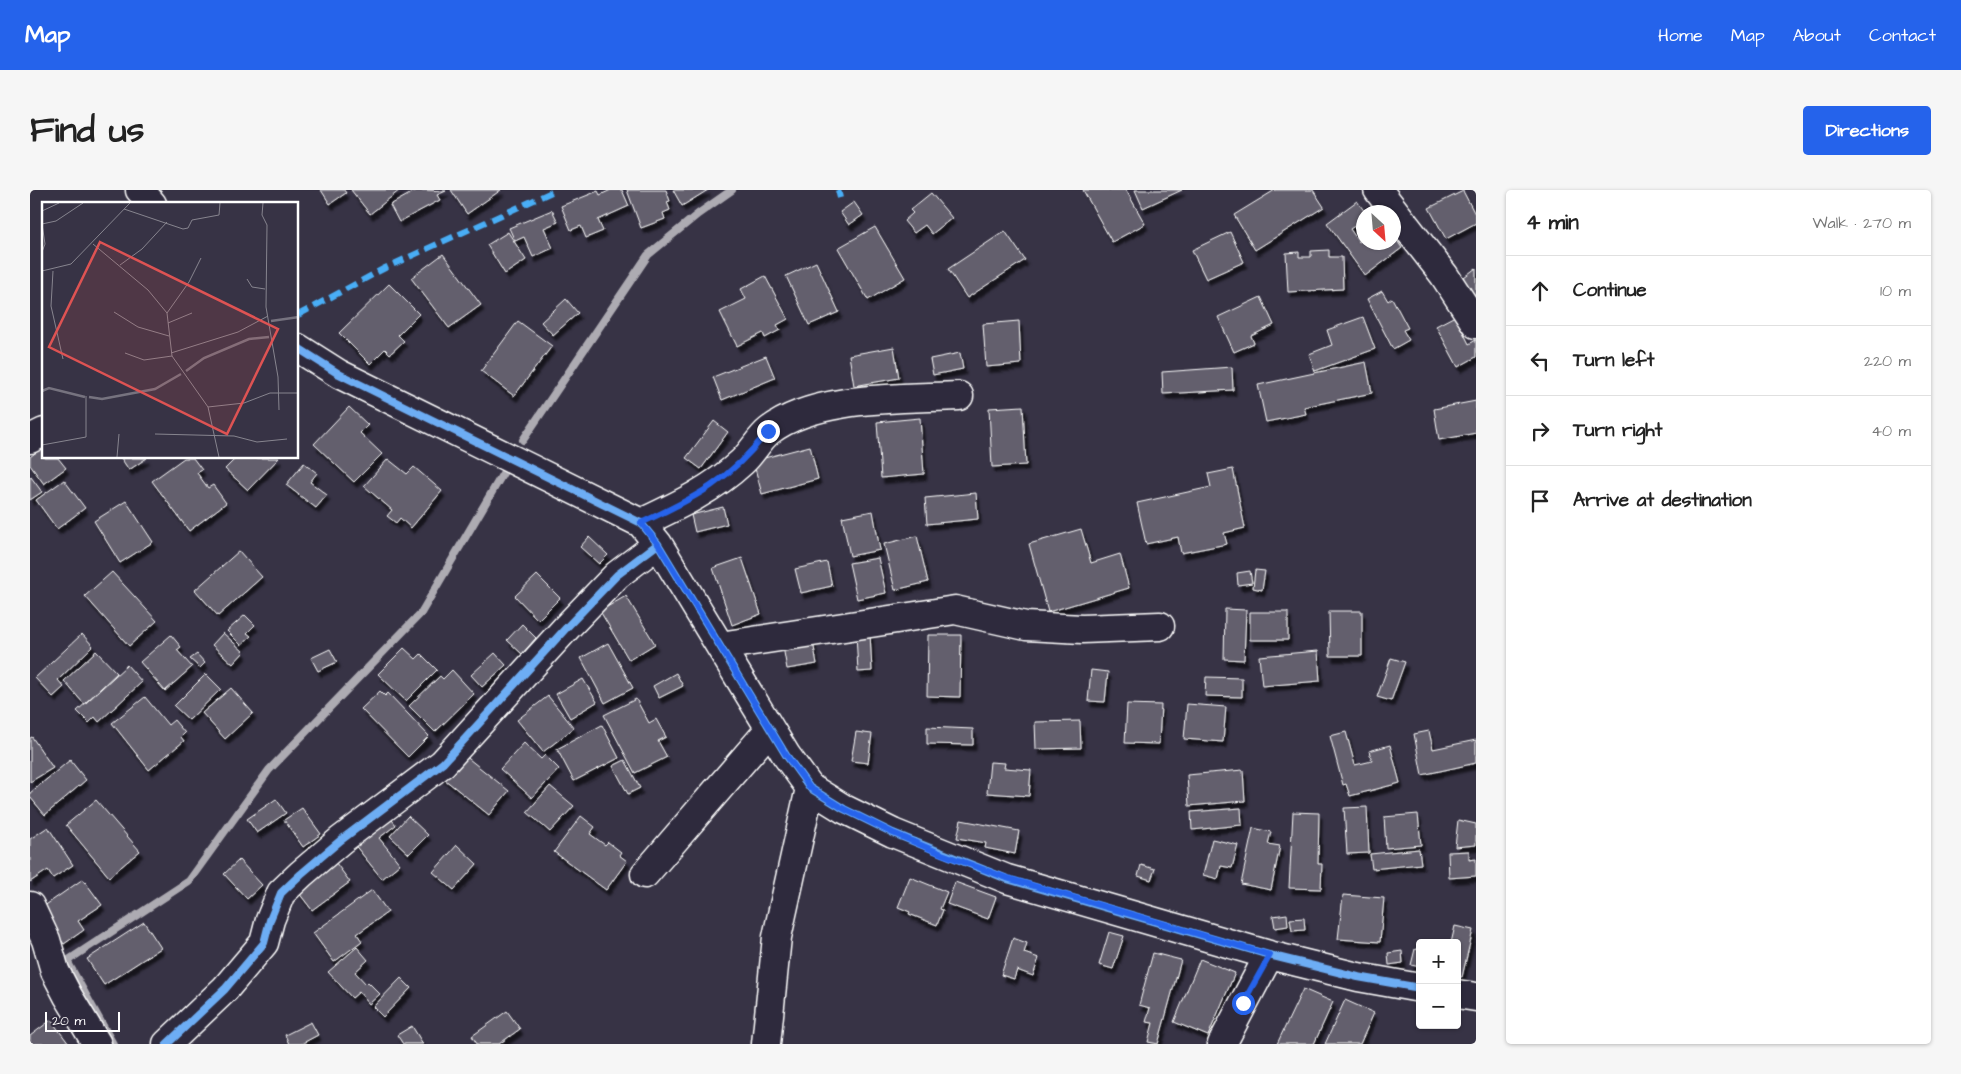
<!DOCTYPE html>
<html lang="en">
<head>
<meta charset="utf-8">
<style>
	:root { --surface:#fff; --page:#f6f6f6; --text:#222; --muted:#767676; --line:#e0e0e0; --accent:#2563eb }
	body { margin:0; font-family:"Architects Daughter",sans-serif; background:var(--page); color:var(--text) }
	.controls { position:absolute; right:15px; bottom:15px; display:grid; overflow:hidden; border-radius:5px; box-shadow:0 1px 4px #0004 }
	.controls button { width:45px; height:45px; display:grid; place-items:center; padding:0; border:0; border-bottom:1px solid var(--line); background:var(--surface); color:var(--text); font:25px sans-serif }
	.compass { position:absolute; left:1326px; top:15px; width:45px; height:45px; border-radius:50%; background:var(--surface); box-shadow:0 1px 4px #0004; rotate:154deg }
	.scale { position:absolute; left:15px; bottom:12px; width:75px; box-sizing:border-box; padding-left:5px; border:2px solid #fff; border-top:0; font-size:14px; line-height:18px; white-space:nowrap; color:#fff; -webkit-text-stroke:4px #2f2a3d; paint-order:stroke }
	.stop { position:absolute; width:15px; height:15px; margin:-11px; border:4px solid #2563eb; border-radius:50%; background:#fff }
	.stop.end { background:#2563eb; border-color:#fff; box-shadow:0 1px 5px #0008 }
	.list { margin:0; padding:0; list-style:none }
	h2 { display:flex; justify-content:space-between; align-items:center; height:65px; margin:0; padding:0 20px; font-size:21px }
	h2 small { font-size:16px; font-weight:400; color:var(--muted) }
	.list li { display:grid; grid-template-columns:32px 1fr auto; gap:15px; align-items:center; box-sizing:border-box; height:70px; padding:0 20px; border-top:1px solid var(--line) }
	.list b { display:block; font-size:19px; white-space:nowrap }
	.list em { font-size:16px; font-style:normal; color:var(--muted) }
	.icon { flex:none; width:28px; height:28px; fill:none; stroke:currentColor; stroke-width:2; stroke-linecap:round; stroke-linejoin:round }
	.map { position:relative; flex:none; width:1446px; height:854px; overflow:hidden; border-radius:5px }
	header { display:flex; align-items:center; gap:30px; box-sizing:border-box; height:70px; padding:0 25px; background:var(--accent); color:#fff }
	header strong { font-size:24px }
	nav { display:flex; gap:28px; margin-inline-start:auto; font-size:18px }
	.intro { display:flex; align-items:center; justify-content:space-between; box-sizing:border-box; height:120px; padding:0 30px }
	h1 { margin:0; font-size:35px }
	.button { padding:12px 22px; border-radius:5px; background:var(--accent); color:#fff; font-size:18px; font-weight:700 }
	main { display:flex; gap:30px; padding:0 30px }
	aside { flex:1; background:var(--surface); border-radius:5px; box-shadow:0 1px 4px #0004 }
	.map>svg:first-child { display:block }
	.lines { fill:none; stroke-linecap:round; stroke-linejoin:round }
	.stream { stroke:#adabb2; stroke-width:8 }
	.building { fill:#635f6d; stroke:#fff; filter:url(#shadow) }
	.minor-casing { stroke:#fff; stroke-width:31 }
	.minor { stroke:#2f2a3d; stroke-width:28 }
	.quiet { stroke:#49aef6; stroke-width:6; stroke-dasharray:12 6; stroke-linecap:butt }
	.cycleway-casing { stroke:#2f2a3d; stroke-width:11 }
	.cycleway { stroke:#6dadf4; stroke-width:8 }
	.route { stroke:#2563eb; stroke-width:6 }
	.inset-river { fill:none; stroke:#76737f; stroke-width:2.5 }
	.inset-road { fill:none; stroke:#87858f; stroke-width:1 }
	.view { fill:#de5353; fill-opacity:0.15; stroke:#de5353; stroke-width:2.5 }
	.inset-edge { fill:none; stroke:#fff; stroke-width:2.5 }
</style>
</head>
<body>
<header>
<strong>Map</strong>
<nav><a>Home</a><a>Map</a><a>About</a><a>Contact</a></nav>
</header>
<div class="intro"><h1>Find us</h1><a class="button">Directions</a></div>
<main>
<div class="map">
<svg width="1446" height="854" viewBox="0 0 1446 854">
	<defs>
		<filter id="shadow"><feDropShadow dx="3" dy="5.5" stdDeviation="1" flood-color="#0009"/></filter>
	</defs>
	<rect width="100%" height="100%" fill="#373345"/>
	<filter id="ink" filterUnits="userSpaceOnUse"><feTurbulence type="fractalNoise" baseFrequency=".02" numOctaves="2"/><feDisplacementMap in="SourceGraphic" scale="10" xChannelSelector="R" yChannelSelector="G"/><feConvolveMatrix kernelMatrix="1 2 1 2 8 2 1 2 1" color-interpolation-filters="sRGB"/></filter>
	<g filter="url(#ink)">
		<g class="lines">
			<path class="stream" d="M493,250l125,-185 50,-41 34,-24
				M83,854l-46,-83 122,-80 80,-111 152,-157 85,-145"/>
		</g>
		<path class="building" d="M291,0h23l2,3 -16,11z
			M321,0h49l-30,24z
			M387,0l29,1 -9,4 3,5 -41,22 -9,-17z
			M421,0h50l-34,24z
			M581,0h11l7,16 -31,14 5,11 -17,7 -5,-12 -10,4 -10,-24 37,-15 2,4z
			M597,0h39l4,11 -3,1 3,8 -7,3 2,6 -24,9z
			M643,0h35l-26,16z
			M1053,0h43l19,34 -33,18z
			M1105,0h47l-39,18z
			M1245,0h38l11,17 -69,43 -21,-35z
			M1433,1l13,25v7l-30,16 -17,-31z
			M901,3l21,25 -20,16 -7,-9 -11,8 -10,-12 9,-8 -3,-3z
			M1327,11l8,11 -1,8 -14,9 9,13 5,-3v3h30v-6l8,12 -37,28 -38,-53z
			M824,12l9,13 -14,10 -9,-13z
			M522,20l6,12 -14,6 9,20 -20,9 -9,-20 -9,4 -6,-13z
			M845,37l30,51 -37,22 -30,-52z
			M975,41l20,29 -58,38 -19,-29z
			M478,42l18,28 -21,14 -18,-29z
			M1200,42l14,30 -38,17 -14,-29z
			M1299,60v7h13l1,32 -55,3 -2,-39 13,-1v5h12v-6z
			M413,64l38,51 -32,23 -38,-50z
			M786,72l23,50 -30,13 -23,-49z
			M1446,78v28l-3,2 -13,-18z
			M735,86l23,43 -11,6 3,5 -15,8 -2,-5 -26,13 -17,-34 26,-13 -5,-10z
			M359,94l30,30 -21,21 6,6 -14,13 -5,-5 -15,15 -31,-31z
			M1352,101l6,10 4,-3 16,30 -5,2 6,10 -16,9 -26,-50z
			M1231,107l13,28 -23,11 3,7 -20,9 -16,-35z
			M536,109l12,14 -25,22 -12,-13z
			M1425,126l14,28 7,-4v17l-18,10 -22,-41z
			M1333,127l12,32 -60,22 -6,-17 23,-9 -5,-15z
			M488,131l34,25 -38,50 -33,-25z
			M989,131l2,43 -35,3 -3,-43z
			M864,157l5,31 -45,8 -5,-31z
			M930,163l3,16 -30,6 -3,-16z
			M736,166l9,22 -53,22 -9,-23z
			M1336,172l6,31 -68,14 2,7 -40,8 -8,-37z
			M1202,177l1,23 -70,4 -1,-22z
			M1446,211v32l-37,7 -5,-31z
			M993,216l3,59 -34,2 -3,-59z
			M319,217l19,18 -8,8 22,21 -28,28 -40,-38z
			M890,228l4,56 -43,4 -4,-56z
			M684,231l14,11 -27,37 -15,-11z
			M14,256v12h14l8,10 -22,16 -14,-19v-8z
			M780,256l8,33 -56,15 -9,-33z
			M91,268h26l-18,12z
			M154,268h9l9,12 -5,3 11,15 5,-3 13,18 -37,28 -37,-50z
			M206,268h43l-31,32 -23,-21z
			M358,269l19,15 7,-7 28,24 -31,37 -11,-10 -4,5 -9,-7 5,-6 -28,-24z
			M274,273l13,10 -7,9 17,13 -11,13 -30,-23z
			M1203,279l12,59 -21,5 3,11 -46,9 -3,-16 -32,7 -9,-41 74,-16 -3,-13z
			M1,287l11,15 -12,8v-22z
			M34,290l21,28 -28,21 -21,-29z
			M946,303l2,26 -51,5 -2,-26z
			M96,311l27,41 -33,21 -26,-42z
			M693,317l4,17 -32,8 -4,-17z
			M843,321l7,39 -30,6 -8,-39z
			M1051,339l10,34 29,-9 9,34 -81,24 -19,-68z
			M887,346l11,46 -33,8 -11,-46z
			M559,347l19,18 -9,9 -19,-17z
			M209,361l23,26 -44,39 -23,-26z
			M712,368l19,56 -29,11 -19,-57z
			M848,368l8,35 -29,6 -8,-36z
			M797,372l5,24 -31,7 -6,-24z
			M1225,380l10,1 -3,19 -9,-2z
			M1220,381l2,12 -14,2 -1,-12z
			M82,382l45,49 -28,25 -44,-50z
			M507,385l23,23 -22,22 -23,-24z
			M596,406l29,48 -26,16 -29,-49z
			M1195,419l21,1 -2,50 -20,-1z
			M1299,421h33v45h-32z
			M1220,422h38v28h-38z
			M215,425l10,10 -8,8 4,3 -10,9 -14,-14z
			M492,434l14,14 -14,16 -15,-14z
			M193,443l21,19 -11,12 -21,-19z
			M826,443h14l2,38 -14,1z
			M52,444l11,12 -35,34 6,7 -11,10 -18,-19z
			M141,445l10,12 -4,3 15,17 -27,24 -25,-29z
			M898,445h33l-1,62 -33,-1z
			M782,446l5,28 -30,5 -5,-28z
			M578,453l25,45 -28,15 -24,-45z
			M374,458l12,11 5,-5 16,16 -31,31 -28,-27z
			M300,459l7,13 -19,9 -7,-13z
			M66,461l21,22 -33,31 -20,-23z
			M1288,461l2,30 -58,5 -3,-30z
			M465,463l11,12 -24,22 -11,-12z
			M167,464l8,9 -5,5 -10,-9z
			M1361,468l14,4 -14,39 -14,-4z
			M97,475l15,17 -43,40 -4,-5 -6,6 -12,-12z
			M422,480l22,24 -39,38 -26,-26 31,-30 3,3z
			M1061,480l17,2 -3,30 -17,-1z
			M646,483l7,13 -24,12 -6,-12z
			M176,484l15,15 -32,31 -15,-14z
			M1176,487l36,1v19l-37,-1z
			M553,489l14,23 -27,16 -14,-24z
			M201,498l22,25 -28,26 -23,-26z
			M350,501l5,5 3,-3 41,43 -21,21 -47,-48z
			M518,506l26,32 -31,24 -26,-32z
			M115,507l23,28 6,-5 11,13 -4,4 3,4 -35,29 -37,-47z
			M606,509l13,24 7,-4 10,18 -8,4 9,16 -32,16 -31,-58z
			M1097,514l34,1 -2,39 -34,-1z
			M1157,514l39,3 -3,35 -39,-3z
			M1050,531l1,27 -45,1 -1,-27z
			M572,535l17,33 -45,23 -17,-32z
			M897,537l46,2v16l-46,-1z
			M1399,541l4,18 43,-9v23l-54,12 -8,-41z
			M826,542l16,2 -4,29 -17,-2z
			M1316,542l9,33 17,-4 -3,-10 21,-6 10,38 -50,13 -4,-12 -3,1 -13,-49z
			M2,547l21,31 -23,14v-44z
			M494,553l17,16 4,-4 14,14 -27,29 -32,-29z
			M429,561l50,40 -20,24 -50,-40z
			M40,570l16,20 -41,35 -15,-18v-4z
			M595,570l15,28 -12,6 -15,-28z
			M960,572l15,1 -1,5 27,2 -2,26 -42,-3z
			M1213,580l2,31 -56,5 -2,-31z
			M520,596l24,20 -24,26 -23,-20z
			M246,609l10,14 -29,20 -10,-14z
			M66,610l44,51 -31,26 -43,-52z
			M1337,617l2,46 -22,1 -3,-46z
			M272,618l19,26 -18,13 -19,-27z
			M1211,618l1,17 -50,5 -1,-18z
			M355,621l11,14 -17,13 21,26 -18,15 -32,-40z
			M1263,622l26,1 -1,51h4l-1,25 -32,-1z
			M1388,624l3,31 -35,3 -2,-31z
			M378,626l20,19 -19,19 -19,-18z
			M551,626l14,11 -5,7 15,11 3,-3 13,10 -2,3 8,6 -21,29 -52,-38z
			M931,630l58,11 -4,23 -30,-6 1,-5 -29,-5z
			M1428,630l18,4v21l-21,2z
			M18,637l25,38 -20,13 -5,-8 -18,12v-43z
			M1223,638l18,4 -3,12 12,2 -9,44 -30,-6z
			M1182,649l26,6 -6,23 -11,-2 -3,13 -15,-4z
			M427,655l20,19 -23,26 -21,-18z
			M1389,659l2,15 -49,5 -2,-15z
			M1439,661v9l7,-1v17l-27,2 -1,-26z
			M300,665l20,27 -38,28 -20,-26z
			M209,670l23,25 -15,14 -23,-25z
			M1111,675l14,4 -4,11 -13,-4z
			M880,687l37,15 -7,17 3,1 -6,15 -28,-11 1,-2 -12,-5z
			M53,689l19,26 -24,16 6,9 -20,14 -24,-35z
			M925,692l41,15 -8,22 -41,-15z
			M342,700l16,22 -31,22 5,7 -28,21 -21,-29z
			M1313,705l41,3 -4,44 -42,-3z
			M1257,724l1,12 -13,2 -2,-12z
			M1274,728l1,12 -13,1 -2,-12z
			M114,732l17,26 -57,37 -17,-26z
			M1425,736l18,4 -11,47 -5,-1v-33h-6z
			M1079,742l15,4 -11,33 -14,-4z
			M983,748l14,5 -3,10 15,5 -6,18 -16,-6 -3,9 -13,-4z
			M327,757l11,13 -13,12 11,12 2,-2 12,12 -11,10 -10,-12 -7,6 -24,-26z
			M1385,759l5,1v17l-9,-2z
			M1372,761l1,12 -14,2 -1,-12z
			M1123,763l28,7 -23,84 -10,-2 5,-19 -7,-1 4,-14 -11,-3z
			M1170,769l35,14 -27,63 -34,-14z
			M371,788l10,10 -28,29 -10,-10z
			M1273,799l30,13 -19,42h-37z
			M1315,810l29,13 -14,31h-35z
			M477,821l13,18 -21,15h-22l-5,-8z
			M21,830l18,24h-39v-8z
			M281,832l7,13 -17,9h-12l-4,-9z
			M382,836l11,18h-20l-6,-9z"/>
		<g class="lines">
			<g class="minor-casing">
				<path id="minor" d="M110,0l12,14
					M1348,0l66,85 32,49
					M268,158l41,26 302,149 17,21 128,211 24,33 34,21 49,24 114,46 262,76 89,22 62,11
					M0,249l14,-7
					M611,333c36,-17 71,-33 101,-61 10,-9 17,-23 27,-31 46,-36 134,-32 190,-35
					M690,456l235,-36 71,16 56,3 78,-3
					M615,684l125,-145
					M0,716l16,34 9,31 13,25 29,48
					M1427,804l19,3
					M137,854l58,-55 39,-46 6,-23 11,-27 20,-19 40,-34 102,-77 124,-136 50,-52 41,-31
					M736,854l11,-107 33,-149
					M1192,854l47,-89"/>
			</g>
			<use href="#minor" class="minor"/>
			<path class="quiet" d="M808,0l2,8
				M268,125l87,-47 171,-78"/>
			<g class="cycleway-casing">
				<path id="cycleway" d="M268,158l41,26 302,149 17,21 128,211 24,33 34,21 49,24 114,46 262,76 89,22 62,11
					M137,854l58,-55 39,-46 6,-23 11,-27 20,-19 40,-34 102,-77 124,-136 50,-52 41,-31"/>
			</g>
			<use href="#cycleway" class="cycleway"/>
		</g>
	</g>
	<g class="lines" filter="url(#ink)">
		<path class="route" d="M738,241c-39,50 -71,66 -127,92l17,21 128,211 24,33 34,21 49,24 49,21 65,24 263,77 -27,48"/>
	</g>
	<g transform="translate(12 12)">
		<rect width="256" height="256" fill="#373345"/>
		<path class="inset-river" d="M229,119l28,-4M144,169l18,-13 45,-19 20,-2M0,189l7,-3 36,9M47,195l13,2 53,-10 26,-15"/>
		<path class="inset-road" d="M221,1l-1,12 5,10 -1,82 12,70 1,33M82,7l59,20 5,-1 4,-8 27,-5 1,-12M0,9l17,-8M0,22l14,-3 27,-18M0,22l3,20 -3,8M51,42l55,46 19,23 5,43 36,51 11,50M78,63l22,-16 25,-27M0,69l29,-7 59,-61M11,69l-2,35 12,53M205,77l5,8 13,2M72,110l24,15 31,9M125,111l22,-31 12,-24M126,121l24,-10M83,151l19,7 28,-4M129,151l67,-21 30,-16M166,205l36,-4 26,-10h29M113,232l79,2 23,6 30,-3M0,243l44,-8v-41M75,255l2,-23"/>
		<path class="view" d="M58,40l178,87 -51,105 -178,-87z"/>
		<rect width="256" height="256" class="inset-edge"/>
	</g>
</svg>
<div class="controls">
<button>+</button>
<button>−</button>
</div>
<svg class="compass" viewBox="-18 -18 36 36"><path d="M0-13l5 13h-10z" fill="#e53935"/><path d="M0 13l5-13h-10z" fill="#767676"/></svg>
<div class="scale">20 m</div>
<div class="stop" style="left:1213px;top:813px"></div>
<div class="stop end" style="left:738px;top:241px"></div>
</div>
<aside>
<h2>4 min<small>Walk · 270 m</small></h2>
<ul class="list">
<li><svg class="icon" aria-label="ahead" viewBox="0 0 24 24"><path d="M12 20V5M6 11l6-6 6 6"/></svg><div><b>Continue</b></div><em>10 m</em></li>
<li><svg class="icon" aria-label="left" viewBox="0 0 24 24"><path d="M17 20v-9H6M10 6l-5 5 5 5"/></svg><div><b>Turn left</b></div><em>220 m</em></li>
<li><svg class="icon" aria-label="right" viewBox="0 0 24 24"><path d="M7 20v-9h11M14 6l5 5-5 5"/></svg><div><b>Turn right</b></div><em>40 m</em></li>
<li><svg class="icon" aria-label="arrive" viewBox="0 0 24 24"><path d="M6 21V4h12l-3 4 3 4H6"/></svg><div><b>Arrive at destination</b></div></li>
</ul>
</aside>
</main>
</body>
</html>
